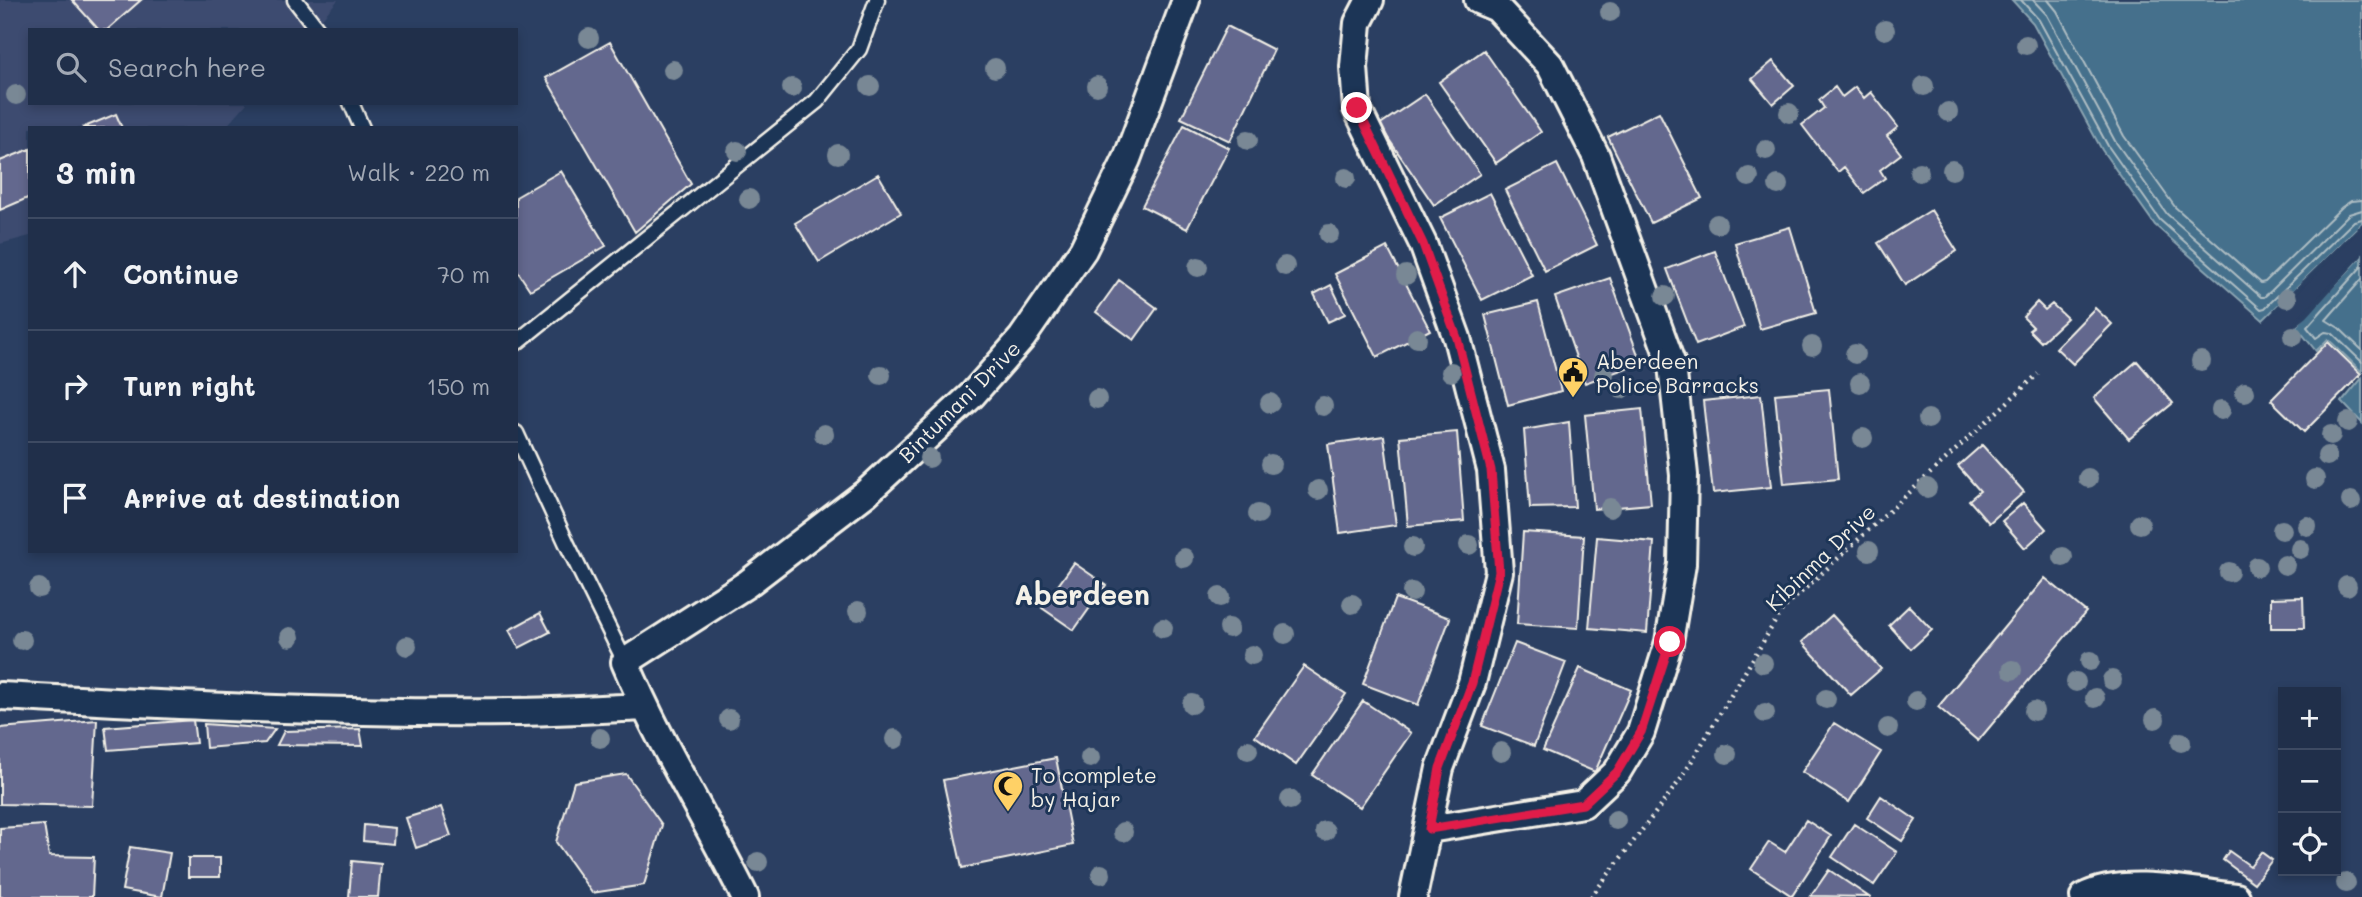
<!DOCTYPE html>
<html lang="en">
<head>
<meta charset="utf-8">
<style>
	:root { --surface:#202f4a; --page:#2d3b54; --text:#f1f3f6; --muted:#a2a9b5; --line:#3d4a62 }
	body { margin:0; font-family:Mali,sans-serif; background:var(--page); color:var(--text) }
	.controls { position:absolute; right:21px; bottom:21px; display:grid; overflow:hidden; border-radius:0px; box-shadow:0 4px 10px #0003 }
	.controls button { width:63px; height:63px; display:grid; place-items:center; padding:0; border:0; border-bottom:2px solid var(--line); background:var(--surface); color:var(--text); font:35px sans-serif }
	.stop { position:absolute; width:21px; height:21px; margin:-16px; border:5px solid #e11d48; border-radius:50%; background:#fff }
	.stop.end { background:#e11d48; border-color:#fff; box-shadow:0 2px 7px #0008 }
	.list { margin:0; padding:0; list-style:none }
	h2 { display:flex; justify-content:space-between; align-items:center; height:91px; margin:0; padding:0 28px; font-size:30px }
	h2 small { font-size:23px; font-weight:400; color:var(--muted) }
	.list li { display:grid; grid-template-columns:46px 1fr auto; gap:21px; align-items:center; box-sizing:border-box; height:112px; padding:0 28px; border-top:2px solid var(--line) }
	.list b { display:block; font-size:26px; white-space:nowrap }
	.list em { font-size:23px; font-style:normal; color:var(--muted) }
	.icon { flex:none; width:38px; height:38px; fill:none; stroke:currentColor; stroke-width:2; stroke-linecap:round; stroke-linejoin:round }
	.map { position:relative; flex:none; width:2362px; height:897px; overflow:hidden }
	.search { position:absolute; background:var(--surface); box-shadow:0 4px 10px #0003; left:28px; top:28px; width:490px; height:77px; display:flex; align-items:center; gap:18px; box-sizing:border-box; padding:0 24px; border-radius:0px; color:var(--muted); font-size:26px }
	.panel { position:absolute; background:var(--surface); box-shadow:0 4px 10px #0003; left:28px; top:126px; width:490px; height:427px; border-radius:0px }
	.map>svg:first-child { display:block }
	.built { fill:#3c4b6f }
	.water { fill:#45708c; stroke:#8ba4b1; stroke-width:2 }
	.pier { fill:#2b3f62 }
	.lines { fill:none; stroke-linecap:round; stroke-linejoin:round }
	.shore { stroke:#aebdc3; stroke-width:2 }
	.building { fill:#63688e; stroke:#f4f1e8; stroke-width:2 }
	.lane-casing { stroke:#f4f1e8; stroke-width:19 }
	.street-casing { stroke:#f4f1e8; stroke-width:32 }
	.path { stroke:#f4f1e8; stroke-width:4.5; stroke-dasharray:2 5; stroke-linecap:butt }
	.lane { stroke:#1d3557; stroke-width:14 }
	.street { stroke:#1d3557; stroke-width:26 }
	.tree { fill:#798895 }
	.route { stroke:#e11d48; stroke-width:9 }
	.labels { text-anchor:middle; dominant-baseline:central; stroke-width:6; stroke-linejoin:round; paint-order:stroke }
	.poi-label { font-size:21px; fill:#f4f1e8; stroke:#1d3557; text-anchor:start }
	.street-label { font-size:21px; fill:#f4f1e8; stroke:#1d3557 }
	.district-label { font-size:28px; font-weight:bold; fill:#f4f1e8; stroke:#1d3557 }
</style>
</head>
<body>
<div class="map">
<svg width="2362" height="897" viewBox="0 0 2362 897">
	<rect width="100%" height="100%" fill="#2b3f62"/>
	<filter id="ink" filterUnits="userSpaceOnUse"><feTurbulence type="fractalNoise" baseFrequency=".0143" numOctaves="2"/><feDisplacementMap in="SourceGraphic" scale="14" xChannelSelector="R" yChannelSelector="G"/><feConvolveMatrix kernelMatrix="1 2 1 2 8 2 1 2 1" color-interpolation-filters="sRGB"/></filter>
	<g filter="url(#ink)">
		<path class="built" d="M0,0h338l-26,30h-282v73h217l-22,25h-195v108l-30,8z"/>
		<path class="water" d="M2012,0h350v223l-99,97 -108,-95 -53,-75 -69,-127z
			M2362,256v116l-34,-33 -12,12 -20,-25z
			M2362,378v45l-20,-21z"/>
		<path class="pier" d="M2362,223v5l-78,77 -8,8 -3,-3z
			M2362,252v4l-55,61 -11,9 -3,-2z"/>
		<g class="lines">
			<path class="shore" d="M2021,0l18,20 69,126 52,74 101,89 4,-1 89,-87 8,-2
				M2033,0l14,15 68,126 52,73 94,83h3l7,-6 78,-77 13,-4
				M2048,0l9,11 67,125 51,71 86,76 4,-1 77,-75 9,-6 11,-1
				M2362,266l-55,61 9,11 9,-6 7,1 30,29
				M2362,279l-36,41 13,8 23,22"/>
		</g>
		<path class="building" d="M72,0h69l-34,30h-8z
			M1227,26l47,24 -44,91 -49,-23z
			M610,42l81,142 -56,48 -89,-154z
			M1484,50l57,82 -45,31 -57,-81z
			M1773,61l21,25 -21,18 -21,-25z
			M1835,87l7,10 13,-10 9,11 7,-6 27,35 -11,9 14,18 -21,16 5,8 -21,15 -20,-26 -6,5 -36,-47 22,-17 -5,-8z
			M1425,94l55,80 -46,31 -55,-80z
			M1659,112l43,86 -51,25 -43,-86z
			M116,114l6,14h-40z
			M1184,125l45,23 -42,81 -45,-23z
			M30,149v48l-30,13v-49z
			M1557,164l40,81 -52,26 -40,-81z
			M561,171l45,75 -76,44 -14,-21v-72z
			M878,174l23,39 -82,49 -24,-39z
			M1490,193l42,82 -50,25 -42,-82z
			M1931,210l26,41 -52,34 -27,-42z
			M1790,227l26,86 -56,16 -25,-86z
			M1387,247l43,83 -53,27 -42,-83z
			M1715,251l29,76 -48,18 -29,-76z
			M1610,278l31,85 -56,20 -30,-86z
			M1119,280l38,28 -23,32 -38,-28z
			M1331,285l14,29 -17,8 -14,-28z
			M1538,302l23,89 -53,14 -23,-90z
			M2037,302l8,8 7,-6 15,14 -26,24 -12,-12 4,-3 -10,-10z
			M2095,308l17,16 -39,40 -17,-16z
			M2328,342l33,32 -57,58 -33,-32z
			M2137,361l36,42 -44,36 -35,-41z
			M1829,389l9,90 -54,5 -9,-90z
			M1761,395l10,92 -58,6 -10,-92z
			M1642,409l9,95 -57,5 -9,-94z
			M1569,422l6,85 -45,1 -6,-78z
			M1457,432l7,89 -56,5 -8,-89z
			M1384,436l12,89 -56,8 -12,-89z
			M1982,445l42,47 -35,31 -20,-23 11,-9 -22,-25z
			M2023,503l23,26 -21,19 -23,-27z
			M1523,532l61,4 -6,92 -61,-4z
			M1597,537l57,5 -7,91 -58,-5z
			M1074,563l32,22 -32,45 -32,-22z
			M2045,578l41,34 -108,129 -40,-34z
			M2303,597l1,31h-33v-30z
			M1395,598l55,20 -32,87 -55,-21z
			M1909,606l23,24 -21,19 -22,-24z
			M540,613l10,19 -31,16 -10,-18z
			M1832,615l49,54 -30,26 -49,-53z
			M1515,643l51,19 -32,84 -52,-20z
			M1304,666l42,28 -50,71 -41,-29z
			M1580,668l51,22 -36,82 -52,-22z
			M1363,701l48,32 -51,74 -48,-32z
			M97,720l-5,86 -92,-2v-76z
			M193,720l3,23 -88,7 -3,-23z
			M1834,723l47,29 -32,50 -47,-30z
			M204,724l71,5 -10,14 -59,5z
			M360,729l3,17 -86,-1 7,-14z
			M1056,758l17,87 -111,23 -19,-88z
			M626,774l36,51 -18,60 -52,8 -36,-51 18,-60z
			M1881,796l35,24 -14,21 -35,-23z
			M441,807l10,29 -35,12 -10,-30z
			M1806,820l25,16 -39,60 -41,-27 18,-27 16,10z
			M1854,824l43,28 -23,33 -42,-28z
			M44,825l5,31 45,1 -2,40h-92v-69z
			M364,825l30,3 -1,16 -30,-3z
			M130,847l40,6 -8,44 -40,-7z
			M2229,851l21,15 11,-14 11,8 -18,23 -31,-23z
			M188,858h32v19h-32z
			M352,861l29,3 -3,33h-29z
			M1829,870l40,27 -58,-1z"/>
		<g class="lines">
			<g class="lane-casing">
				<path id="lane" d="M295,0l23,30
					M351,103l11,25
					M516,343l301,-242 42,-52 18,-49
					M516,433l51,111 58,118"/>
			</g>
			<g class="street-casing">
				<path id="street" d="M1370,0l-12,23 -4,44 3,42 66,135 34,94 34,132 8,102 -27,111 -32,85 -27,129
					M0,696c170,9 341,18 511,16 44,0 89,-3 133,-5
					M1429,829l154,-25 34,-32 24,-40 28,-90 13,-78 2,-89 -12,-110 -76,-209 -46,-91 -53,-57 -19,-8
					M745,897c-39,-79 -86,-154 -120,-235l122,-78 119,-91 106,-98 50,-57 61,-88 44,-91 59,-159
					M2084,897c39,-21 109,-5 152,0"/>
			</g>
			<path class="path" d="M1591,897l90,-118 101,-169 256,-236"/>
			<use href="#lane" class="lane"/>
			<use href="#street" class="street"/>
		</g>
		<g class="tree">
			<circle cx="1610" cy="12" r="10"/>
			<circle cx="1885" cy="30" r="10"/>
			<circle cx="589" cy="38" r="10"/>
			<circle cx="2026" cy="45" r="10"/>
			<circle cx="995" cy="68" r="10"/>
			<circle cx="673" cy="70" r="10"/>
			<circle cx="870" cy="86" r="10"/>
			<circle cx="1097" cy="86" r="10"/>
			<circle cx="1924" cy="86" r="10"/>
			<circle cx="792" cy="88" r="10"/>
			<circle cx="16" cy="95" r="10"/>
			<circle cx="1948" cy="112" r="10"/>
			<circle cx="1789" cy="113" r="10"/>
			<circle cx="1248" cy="140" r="10"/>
			<circle cx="1766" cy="150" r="10"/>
			<circle cx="737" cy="151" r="10"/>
			<circle cx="838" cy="154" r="10"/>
			<circle cx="1952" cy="170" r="10"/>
			<circle cx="1919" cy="172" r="10"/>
			<circle cx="1749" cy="177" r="10"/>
			<circle cx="1346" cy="178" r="10"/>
			<circle cx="1778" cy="185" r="10"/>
			<circle cx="749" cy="199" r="10"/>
			<circle cx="1717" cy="224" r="10"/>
			<circle cx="1329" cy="234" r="10"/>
			<circle cx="1285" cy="266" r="10"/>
			<circle cx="1198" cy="267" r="10"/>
			<circle cx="1406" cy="275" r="10"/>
			<circle cx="1665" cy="296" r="10"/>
			<circle cx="2287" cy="298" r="10"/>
			<circle cx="2293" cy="336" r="10"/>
			<circle cx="1417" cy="338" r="10"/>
			<circle cx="1812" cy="346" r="10"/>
			<circle cx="1855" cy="354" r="10"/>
			<circle cx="2201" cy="361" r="10"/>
			<circle cx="1451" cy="372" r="10"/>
			<circle cx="881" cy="375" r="10"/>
			<circle cx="1604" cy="375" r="10"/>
			<circle cx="1860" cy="383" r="10"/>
			<circle cx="1621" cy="389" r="10"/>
			<circle cx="2245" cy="392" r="10"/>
			<circle cx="1097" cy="399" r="10"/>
			<circle cx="1270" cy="403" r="10"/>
			<circle cx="1323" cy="406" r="10"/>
			<circle cx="2221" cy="410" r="10"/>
			<circle cx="1928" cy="419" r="10"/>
			<circle cx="2348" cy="422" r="10"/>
			<circle cx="824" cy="434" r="10"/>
			<circle cx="2331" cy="435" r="10"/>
			<circle cx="1863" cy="438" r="10"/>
			<circle cx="2327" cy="456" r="10"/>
			<circle cx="929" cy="458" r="10"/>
			<circle cx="1271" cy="464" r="10"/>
			<circle cx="2088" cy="478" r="10"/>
			<circle cx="2315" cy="479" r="10"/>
			<circle cx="1927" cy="488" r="10"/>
			<circle cx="1318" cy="490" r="10"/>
			<circle cx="2351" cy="501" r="10"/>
			<circle cx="1610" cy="508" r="10"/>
			<circle cx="1258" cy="514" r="10"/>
			<circle cx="2140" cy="524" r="10"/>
			<circle cx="2307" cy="526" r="10"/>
			<circle cx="2282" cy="530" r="10"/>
			<circle cx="1469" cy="545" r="10"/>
			<circle cx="1413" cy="547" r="10"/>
			<circle cx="2300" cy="549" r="10"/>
			<circle cx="1869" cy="551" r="10"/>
			<circle cx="2063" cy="557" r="10"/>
			<circle cx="1184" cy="558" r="10"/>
			<circle cx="2285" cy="565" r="10"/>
			<circle cx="2257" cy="567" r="10"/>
			<circle cx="2229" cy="572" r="10"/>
			<circle cx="2347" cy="586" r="10"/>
			<circle cx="39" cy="588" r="10"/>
			<circle cx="1412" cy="592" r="10"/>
			<circle cx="1220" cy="597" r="10"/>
			<circle cx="1352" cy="604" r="10"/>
			<circle cx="858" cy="611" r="10"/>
			<circle cx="1163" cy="628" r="10"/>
			<circle cx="1229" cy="628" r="10"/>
			<circle cx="1285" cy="634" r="10"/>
			<circle cx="290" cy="637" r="10"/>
			<circle cx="22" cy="640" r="10"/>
			<circle cx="407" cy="646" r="10"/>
			<circle cx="1252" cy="655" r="10"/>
			<circle cx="2090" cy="661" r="10"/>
			<circle cx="1763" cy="663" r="10"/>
			<circle cx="2012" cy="670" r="10"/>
			<circle cx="2112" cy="680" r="10"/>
			<circle cx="2076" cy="682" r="10"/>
			<circle cx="2095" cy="698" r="10"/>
			<circle cx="1826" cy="699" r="10"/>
			<circle cx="1916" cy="701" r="10"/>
			<circle cx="1192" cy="704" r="10"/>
			<circle cx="2034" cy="711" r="10"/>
			<circle cx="1765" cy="713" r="10"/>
			<circle cx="729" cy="719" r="10"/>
			<circle cx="2155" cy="719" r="10"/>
			<circle cx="1888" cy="728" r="10"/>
			<circle cx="600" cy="738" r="10"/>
			<circle cx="895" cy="739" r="10"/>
			<circle cx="2181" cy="742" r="10"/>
			<circle cx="1248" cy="750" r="10"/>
			<circle cx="1501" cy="752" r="10"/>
			<circle cx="1727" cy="754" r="10"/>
			<circle cx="1090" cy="758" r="10"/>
			<circle cx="1290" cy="800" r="10"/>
			<circle cx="1616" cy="820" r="10"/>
			<circle cx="1325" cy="831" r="10"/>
			<circle cx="1123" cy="832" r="10"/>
			<circle cx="758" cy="862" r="10"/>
			<circle cx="1101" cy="874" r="10"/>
			<circle cx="2346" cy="883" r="10"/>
		</g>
	</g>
	<g class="lines" filter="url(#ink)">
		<path class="route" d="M1357,108l66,136 34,94 34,132 8,102 -27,111 -32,85 -11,61 154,-25 34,-32 24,-40 29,-90"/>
	</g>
	<defs>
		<g id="civic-pin" transform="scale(1.575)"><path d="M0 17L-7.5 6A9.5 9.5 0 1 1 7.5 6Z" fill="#ffd166" stroke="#1d3557"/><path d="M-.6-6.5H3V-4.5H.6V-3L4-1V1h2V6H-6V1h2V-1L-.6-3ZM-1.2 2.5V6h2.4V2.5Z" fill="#111"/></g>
		<g id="mosque-pin" transform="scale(1.575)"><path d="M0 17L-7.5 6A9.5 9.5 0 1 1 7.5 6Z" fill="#ffd166" stroke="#1d3557"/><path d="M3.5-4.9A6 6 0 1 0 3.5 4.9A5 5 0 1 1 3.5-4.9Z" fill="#111"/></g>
	</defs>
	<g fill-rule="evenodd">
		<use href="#civic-pin" x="1573" y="372"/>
		<use href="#mosque-pin" x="1008" y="786"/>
	</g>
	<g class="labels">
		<g class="poi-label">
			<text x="1596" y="360">Aberdeen<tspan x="1596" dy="24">Police Barracks</tspan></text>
			<text x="1031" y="774">To complete<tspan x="1031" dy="24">by Hajar</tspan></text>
		</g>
		<g class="street-label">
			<text transform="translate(959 401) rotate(-45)">Bintumani Drive</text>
			<text transform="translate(1820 557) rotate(-44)">Kibinma Drive</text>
		</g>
		<g class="district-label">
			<text x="1082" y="594">Aberdeen</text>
		</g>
	</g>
</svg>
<div class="controls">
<button>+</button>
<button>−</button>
<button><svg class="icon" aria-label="locate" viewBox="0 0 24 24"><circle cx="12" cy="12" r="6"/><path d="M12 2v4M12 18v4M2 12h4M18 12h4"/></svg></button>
</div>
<div class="stop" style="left:1670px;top:642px"></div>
<div class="stop end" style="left:1357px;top:108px"></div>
<div class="search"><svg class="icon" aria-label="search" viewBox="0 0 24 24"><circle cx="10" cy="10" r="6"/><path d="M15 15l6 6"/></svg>Search here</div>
<section class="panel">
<h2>3 min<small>Walk · 220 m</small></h2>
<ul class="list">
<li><svg class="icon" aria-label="ahead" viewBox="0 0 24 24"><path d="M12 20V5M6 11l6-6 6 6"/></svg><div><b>Continue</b></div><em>70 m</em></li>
<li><svg class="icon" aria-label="right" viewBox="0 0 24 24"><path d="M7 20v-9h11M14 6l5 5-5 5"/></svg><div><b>Turn right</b></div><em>150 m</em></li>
<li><svg class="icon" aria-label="arrive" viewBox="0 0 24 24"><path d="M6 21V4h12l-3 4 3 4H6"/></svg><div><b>Arrive at destination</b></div></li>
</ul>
</section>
</div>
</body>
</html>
